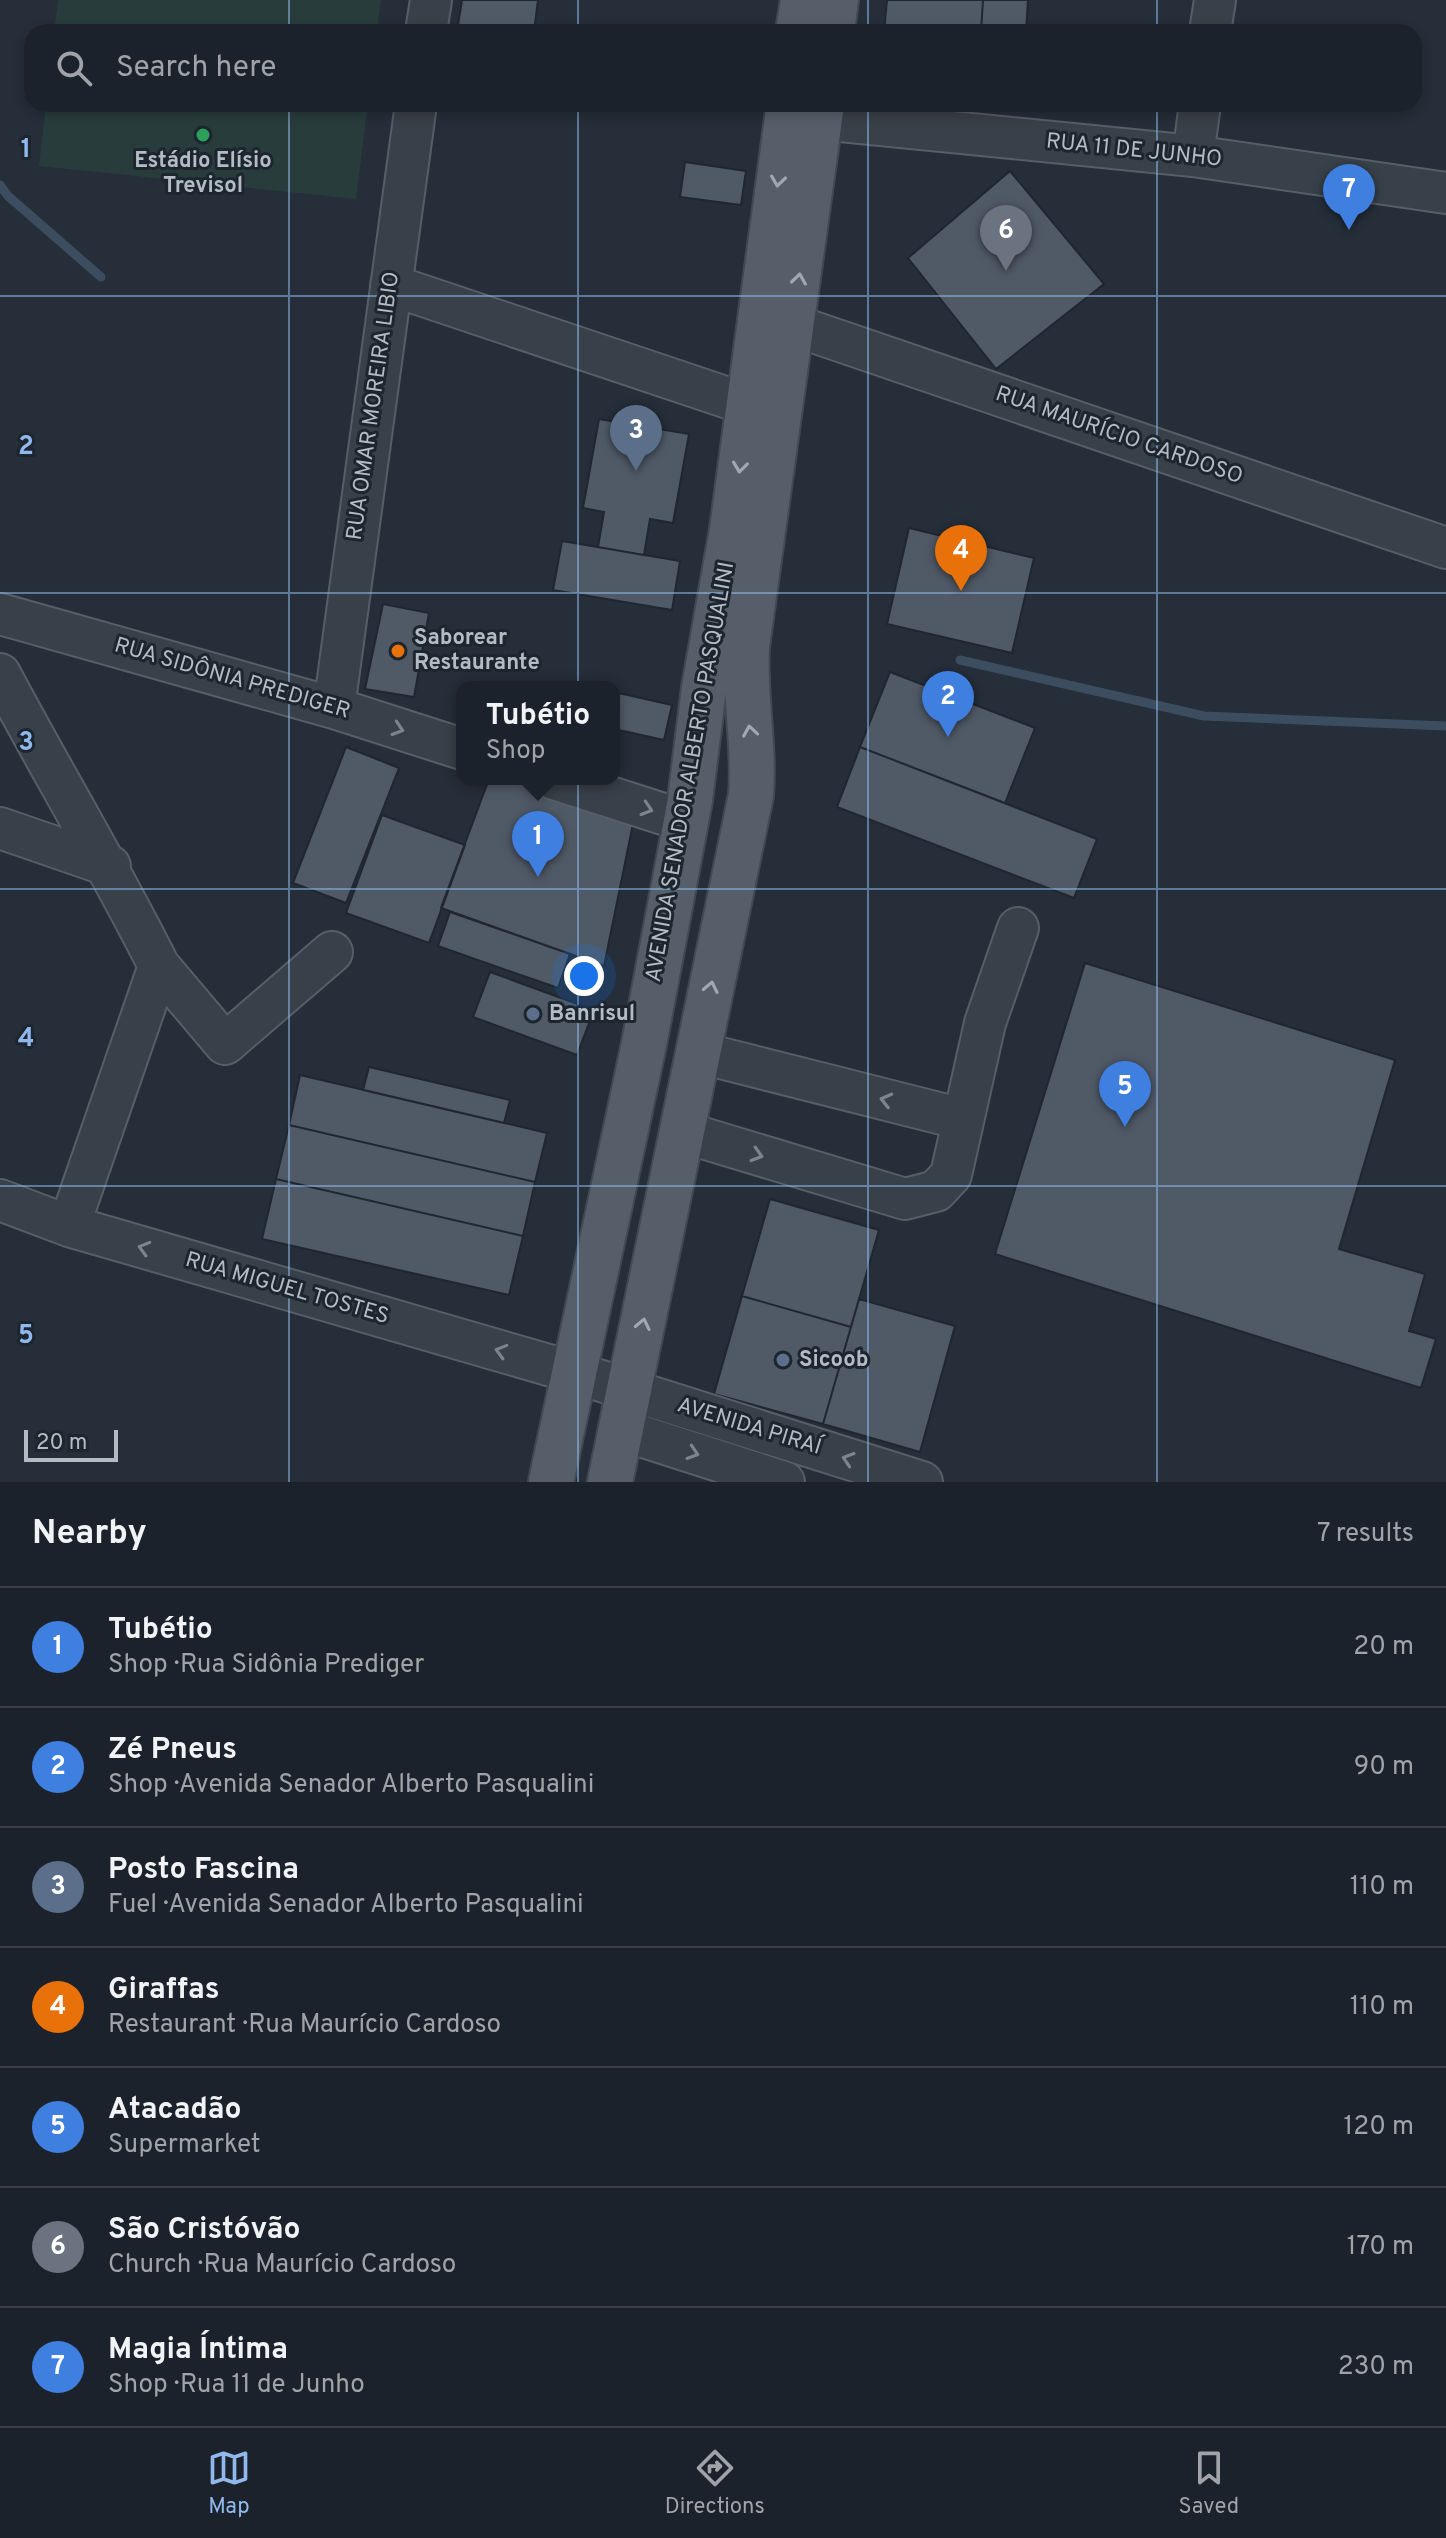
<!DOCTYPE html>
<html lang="en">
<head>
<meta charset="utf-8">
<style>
	:root { --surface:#1c222b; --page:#252a33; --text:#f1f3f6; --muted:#a0a4a9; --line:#3a3f47; --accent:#90b8ed }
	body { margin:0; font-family:Overpass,sans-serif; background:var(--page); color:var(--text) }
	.scale { position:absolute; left:24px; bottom:20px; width:94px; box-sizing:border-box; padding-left:8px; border:4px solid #b3bbc5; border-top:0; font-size:22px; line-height:28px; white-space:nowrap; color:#b3bbc5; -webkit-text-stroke:6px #1d252e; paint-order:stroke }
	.you { position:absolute; left:584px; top:976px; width:28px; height:28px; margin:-20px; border:6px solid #fff; border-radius:50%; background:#1a73e8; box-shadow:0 0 0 12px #1a73e833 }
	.badge { display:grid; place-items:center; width:52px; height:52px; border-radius:50%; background:var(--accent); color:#fff; font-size:26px; font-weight:700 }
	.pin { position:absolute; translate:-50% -66px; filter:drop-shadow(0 2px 4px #0008) }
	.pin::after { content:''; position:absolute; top:42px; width:28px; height:24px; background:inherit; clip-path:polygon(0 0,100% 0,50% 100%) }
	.popup { position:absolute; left:456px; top:681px; width:164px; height:104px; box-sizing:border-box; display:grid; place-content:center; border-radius:16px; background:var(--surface); filter:drop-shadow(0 2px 6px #0005); font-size:26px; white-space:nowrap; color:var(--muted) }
	.popup b { font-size:30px; color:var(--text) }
	.popup::after { content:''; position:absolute; left:50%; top:100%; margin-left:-16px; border:16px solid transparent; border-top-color:var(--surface) }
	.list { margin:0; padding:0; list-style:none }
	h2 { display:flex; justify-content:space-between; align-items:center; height:104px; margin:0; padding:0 32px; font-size:34px }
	h2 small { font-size:26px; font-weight:400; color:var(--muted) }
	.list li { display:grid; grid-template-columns:52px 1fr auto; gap:24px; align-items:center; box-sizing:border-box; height:120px; padding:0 32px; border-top:2px solid var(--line) }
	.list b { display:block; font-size:30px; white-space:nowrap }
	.list p { margin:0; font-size:26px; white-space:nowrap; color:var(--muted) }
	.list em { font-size:26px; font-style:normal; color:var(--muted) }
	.icon { flex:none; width:44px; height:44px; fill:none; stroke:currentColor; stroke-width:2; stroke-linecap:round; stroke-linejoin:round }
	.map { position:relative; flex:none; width:1446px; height:1482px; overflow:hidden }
	.search { position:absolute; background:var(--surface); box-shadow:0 4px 12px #0003; left:24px; right:24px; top:24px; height:88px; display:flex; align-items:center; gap:20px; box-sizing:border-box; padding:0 28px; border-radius:24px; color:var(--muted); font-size:30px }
	.sheet { height:944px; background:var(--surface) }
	nav { display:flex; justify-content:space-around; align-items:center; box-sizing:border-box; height:112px; border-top:2px solid var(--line); background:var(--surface); font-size:22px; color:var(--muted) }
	nav a { display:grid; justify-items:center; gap:4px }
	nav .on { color:var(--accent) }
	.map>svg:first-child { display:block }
	.green { fill:#293c3c }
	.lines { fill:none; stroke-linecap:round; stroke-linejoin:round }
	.stream { stroke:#3c4d60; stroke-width:9 }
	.building { fill:#505a67; stroke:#1f2730; stroke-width:2 }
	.minor-casing { stroke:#565e67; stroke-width:44 }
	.major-casing { stroke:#414952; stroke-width:48 }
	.minor { stroke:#384049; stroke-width:40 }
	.major { stroke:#565f69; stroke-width:44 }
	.oneway { stroke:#a0a9b3 }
	.oneway2 { stroke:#7c848d }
	.grid { fill:none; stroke:#90b8ed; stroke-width:2; stroke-opacity:0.55 }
	.leisure-dot { fill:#2e9e5b; stroke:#1d252e; stroke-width:3 }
	.food-dot { fill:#e8710a; stroke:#1d252e; stroke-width:3 }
	.service-dot { fill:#5c6f8a; stroke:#1d252e; stroke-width:3 }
	.labels { text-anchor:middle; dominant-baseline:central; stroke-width:6; stroke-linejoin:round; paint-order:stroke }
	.street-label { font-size:22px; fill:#b3bbc5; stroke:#1d252e }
	.poi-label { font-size:22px; font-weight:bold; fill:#b3bbc5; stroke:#1d252e; text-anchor:start }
	.grid-label { font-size:26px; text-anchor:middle; font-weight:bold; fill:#90b8ed; stroke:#1d252e; stroke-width:6; stroke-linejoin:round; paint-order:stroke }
</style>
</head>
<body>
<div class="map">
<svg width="1446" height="1482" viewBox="0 0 1446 1482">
	<rect width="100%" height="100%" fill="#252e39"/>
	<path class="green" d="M58,0h323l-4,32h-323z
		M46,104h322l-12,95 -317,-33z"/>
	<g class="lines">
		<path class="stream" d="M0,185l8,11 93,81
			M960,660l244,56 242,10"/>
	</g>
	<path class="building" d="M462,0h76l-4,32 -76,-7z
		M887,0h96l-2,32h-97z
		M983,0h45l-2,32h-45z
		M685,162l61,9 -5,34 -61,-8z
		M1010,171l94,113 -108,85 -88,-111z
		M599,419l90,15 -16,89 -23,-4 -6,36 -46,-8 6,-35 -21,-4z
		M909,528l125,30 -22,95 -125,-29z
		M562,541l118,20 -8,49 -119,-20z
		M383,604l46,9 -15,84 -49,-8z
		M890,672l145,56 -30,75 -145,-56z
		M614,692l58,13 -8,35 -50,-11z
		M346,747l53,21 -53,135 -53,-20z
		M860,747l237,92 -23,59 -237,-91z
		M489,779h41l105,35 -31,152 -163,-58z
		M382,815l83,30 -36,98 -83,-30z
		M450,912l120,42 -12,34 -120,-42z
		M1085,963l310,97 -56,189 86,25 -16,57 27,8 -15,49 -426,-134z
		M490,972l104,38 -17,45 -104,-38z
		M369,1067l141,33 -6,23 -141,-33z
		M300,1075l247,58 -12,49 -246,-57z
		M289,1125l246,57 -12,54 -247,-57z
		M276,1179l247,57 -14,59 -247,-56z
		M770,1199l109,31 -28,97 -109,-31z
		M742,1296l109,31 -28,97 -109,-30z
		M859,1299l96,27 -35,126 -97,-28z"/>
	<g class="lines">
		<g class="minor-casing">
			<path id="minor" d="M426,32l5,-32
				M1210,32l5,-32
				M820,119l373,37 253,37
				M1193,156l7,-52
				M391,285l358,120
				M793,325l653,223
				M0,614l334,94 128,41
				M0,674c52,98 109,192 159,292l-90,260
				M334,708l82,-604
				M554,779l131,42
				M0,828l110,38
				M159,966l66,78 107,-92
				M697,1052l265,67
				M683,1132l222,67 31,-8 15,-16 34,-152 33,-95
				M0,1200l69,26 507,147 346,109
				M619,1429l165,53"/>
		</g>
		<g class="major-casing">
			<path id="major" d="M798,32l5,-32
				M832,32l4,-32
				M551,1482l93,-438 46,-244 14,-112 28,-158 57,-426
				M610,1482l141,-687c4,-50 -7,-98 -4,-149l75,-542"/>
		</g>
		<use href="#minor" class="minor"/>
		<use href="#major" class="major"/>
	</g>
	<defs><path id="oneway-chevron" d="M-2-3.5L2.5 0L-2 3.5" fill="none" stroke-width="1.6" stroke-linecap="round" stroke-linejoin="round" transform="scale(2)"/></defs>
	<g class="oneway">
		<use href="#oneway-chevron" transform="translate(778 181) rotate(98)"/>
		<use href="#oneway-chevron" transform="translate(799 279) rotate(-82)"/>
		<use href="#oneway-chevron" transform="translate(740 467) rotate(97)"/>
		<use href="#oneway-chevron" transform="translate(750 731) rotate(-99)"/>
		<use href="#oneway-chevron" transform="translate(711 987) rotate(-78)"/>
		<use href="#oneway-chevron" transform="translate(643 1324) rotate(-78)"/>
	</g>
	<g class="oneway2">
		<use href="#oneway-chevron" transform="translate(398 729) rotate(18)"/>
		<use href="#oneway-chevron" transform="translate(647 809) rotate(18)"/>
		<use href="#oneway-chevron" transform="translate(886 1100) rotate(-166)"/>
		<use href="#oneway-chevron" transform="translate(757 1155) rotate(17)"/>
		<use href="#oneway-chevron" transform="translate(144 1248) rotate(-164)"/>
		<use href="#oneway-chevron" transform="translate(501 1351) rotate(-164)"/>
		<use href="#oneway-chevron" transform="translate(693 1453) rotate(18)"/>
		<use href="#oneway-chevron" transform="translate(848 1459) rotate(-162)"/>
	</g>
	<path class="grid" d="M289,0v32M578,0v32M868,0v32M1157,0v32M289,104v1378M578,104v1378M868,104v1378M1157,104v1378M0,296h1446M0,593h1446M0,889h1446M0,1186h1446"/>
	<circle class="leisure-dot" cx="203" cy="135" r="8"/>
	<circle class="food-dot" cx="398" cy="651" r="8"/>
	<g class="service-dot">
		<circle cx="533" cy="1014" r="8"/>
		<circle cx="783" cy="1360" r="8"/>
	</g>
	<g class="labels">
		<g class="street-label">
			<text transform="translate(1134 151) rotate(6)">RUA 11 DE JUNHO</text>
			<text transform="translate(374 406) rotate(-82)">RUA OMAR MOREIRA LIBIO</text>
			<text transform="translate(1119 436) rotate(19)">RUA MAURÍCIO CARDOSO</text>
			<text transform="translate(232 679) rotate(16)">RUA SIDÔNIA PREDIGER</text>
			<text transform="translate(691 772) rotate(-80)">AVENIDA SENADOR ALBERTO PASQUALINI</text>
			<text transform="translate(287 1289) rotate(16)">RUA MIGUEL TOSTES</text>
			<text transform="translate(749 1427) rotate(17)">AVENIDA PIRAÍ</text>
		</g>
		<g class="poi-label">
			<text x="203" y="161" text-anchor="middle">Estádio Elísio<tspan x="203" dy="25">Trevisol</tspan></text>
			<text x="414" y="638">Saborear<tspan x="414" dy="25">Restaurante</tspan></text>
			<text x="549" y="1014">Banrisul</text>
			<text x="799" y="1360">Sicoob</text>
		</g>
	</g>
	<g class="grid-label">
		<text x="26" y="157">1</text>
		<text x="26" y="454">2</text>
		<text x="26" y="750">3</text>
		<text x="26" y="1046">4</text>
		<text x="26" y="1343">5</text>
	</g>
</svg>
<div class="scale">20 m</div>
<div class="you"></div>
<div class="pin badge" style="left:538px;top:877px;background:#3f7fe0">1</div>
<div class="popup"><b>Tubétio</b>Shop</div>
<div class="pin badge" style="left:948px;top:737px;background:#3f7fe0">2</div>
<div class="pin badge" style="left:636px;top:471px;background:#5c6f8a">3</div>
<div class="pin badge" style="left:961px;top:591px;background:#e8710a">4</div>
<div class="pin badge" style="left:1125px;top:1127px;background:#3f7fe0">5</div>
<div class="pin badge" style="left:1006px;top:271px;background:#6b7280">6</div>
<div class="pin badge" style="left:1349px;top:230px;background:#3f7fe0">7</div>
<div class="search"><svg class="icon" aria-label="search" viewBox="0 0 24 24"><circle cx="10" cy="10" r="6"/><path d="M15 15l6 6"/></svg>Search here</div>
</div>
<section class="sheet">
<h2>Nearby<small>7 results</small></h2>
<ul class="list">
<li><span class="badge" style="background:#3f7fe0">1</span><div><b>Tubétio</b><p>Shop · Rua Sidônia Prediger</p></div><em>20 m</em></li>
<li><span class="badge" style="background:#3f7fe0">2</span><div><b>Zé Pneus</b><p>Shop · Avenida Senador Alberto Pasqualini</p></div><em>90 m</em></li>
<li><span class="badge" style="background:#5c6f8a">3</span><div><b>Posto Fascina</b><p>Fuel · Avenida Senador Alberto Pasqualini</p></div><em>110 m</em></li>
<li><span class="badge" style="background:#e8710a">4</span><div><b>Giraffas</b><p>Restaurant · Rua Maurício Cardoso</p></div><em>110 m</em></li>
<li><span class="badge" style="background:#3f7fe0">5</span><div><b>Atacadão</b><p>Supermarket</p></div><em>120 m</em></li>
<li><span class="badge" style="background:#6b7280">6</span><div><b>São Cristóvão</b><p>Church · Rua Maurício Cardoso</p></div><em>170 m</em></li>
<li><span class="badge" style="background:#3f7fe0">7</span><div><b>Magia Íntima</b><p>Shop · Rua 11 de Junho</p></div><em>230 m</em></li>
</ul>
</section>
<nav>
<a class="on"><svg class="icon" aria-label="map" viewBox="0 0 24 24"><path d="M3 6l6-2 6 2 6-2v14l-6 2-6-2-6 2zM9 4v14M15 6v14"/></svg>Map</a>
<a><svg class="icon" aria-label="directions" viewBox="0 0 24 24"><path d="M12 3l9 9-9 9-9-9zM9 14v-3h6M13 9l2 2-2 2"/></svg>Directions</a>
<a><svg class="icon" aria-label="saved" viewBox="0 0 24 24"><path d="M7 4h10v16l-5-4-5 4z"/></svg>Saved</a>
</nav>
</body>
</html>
